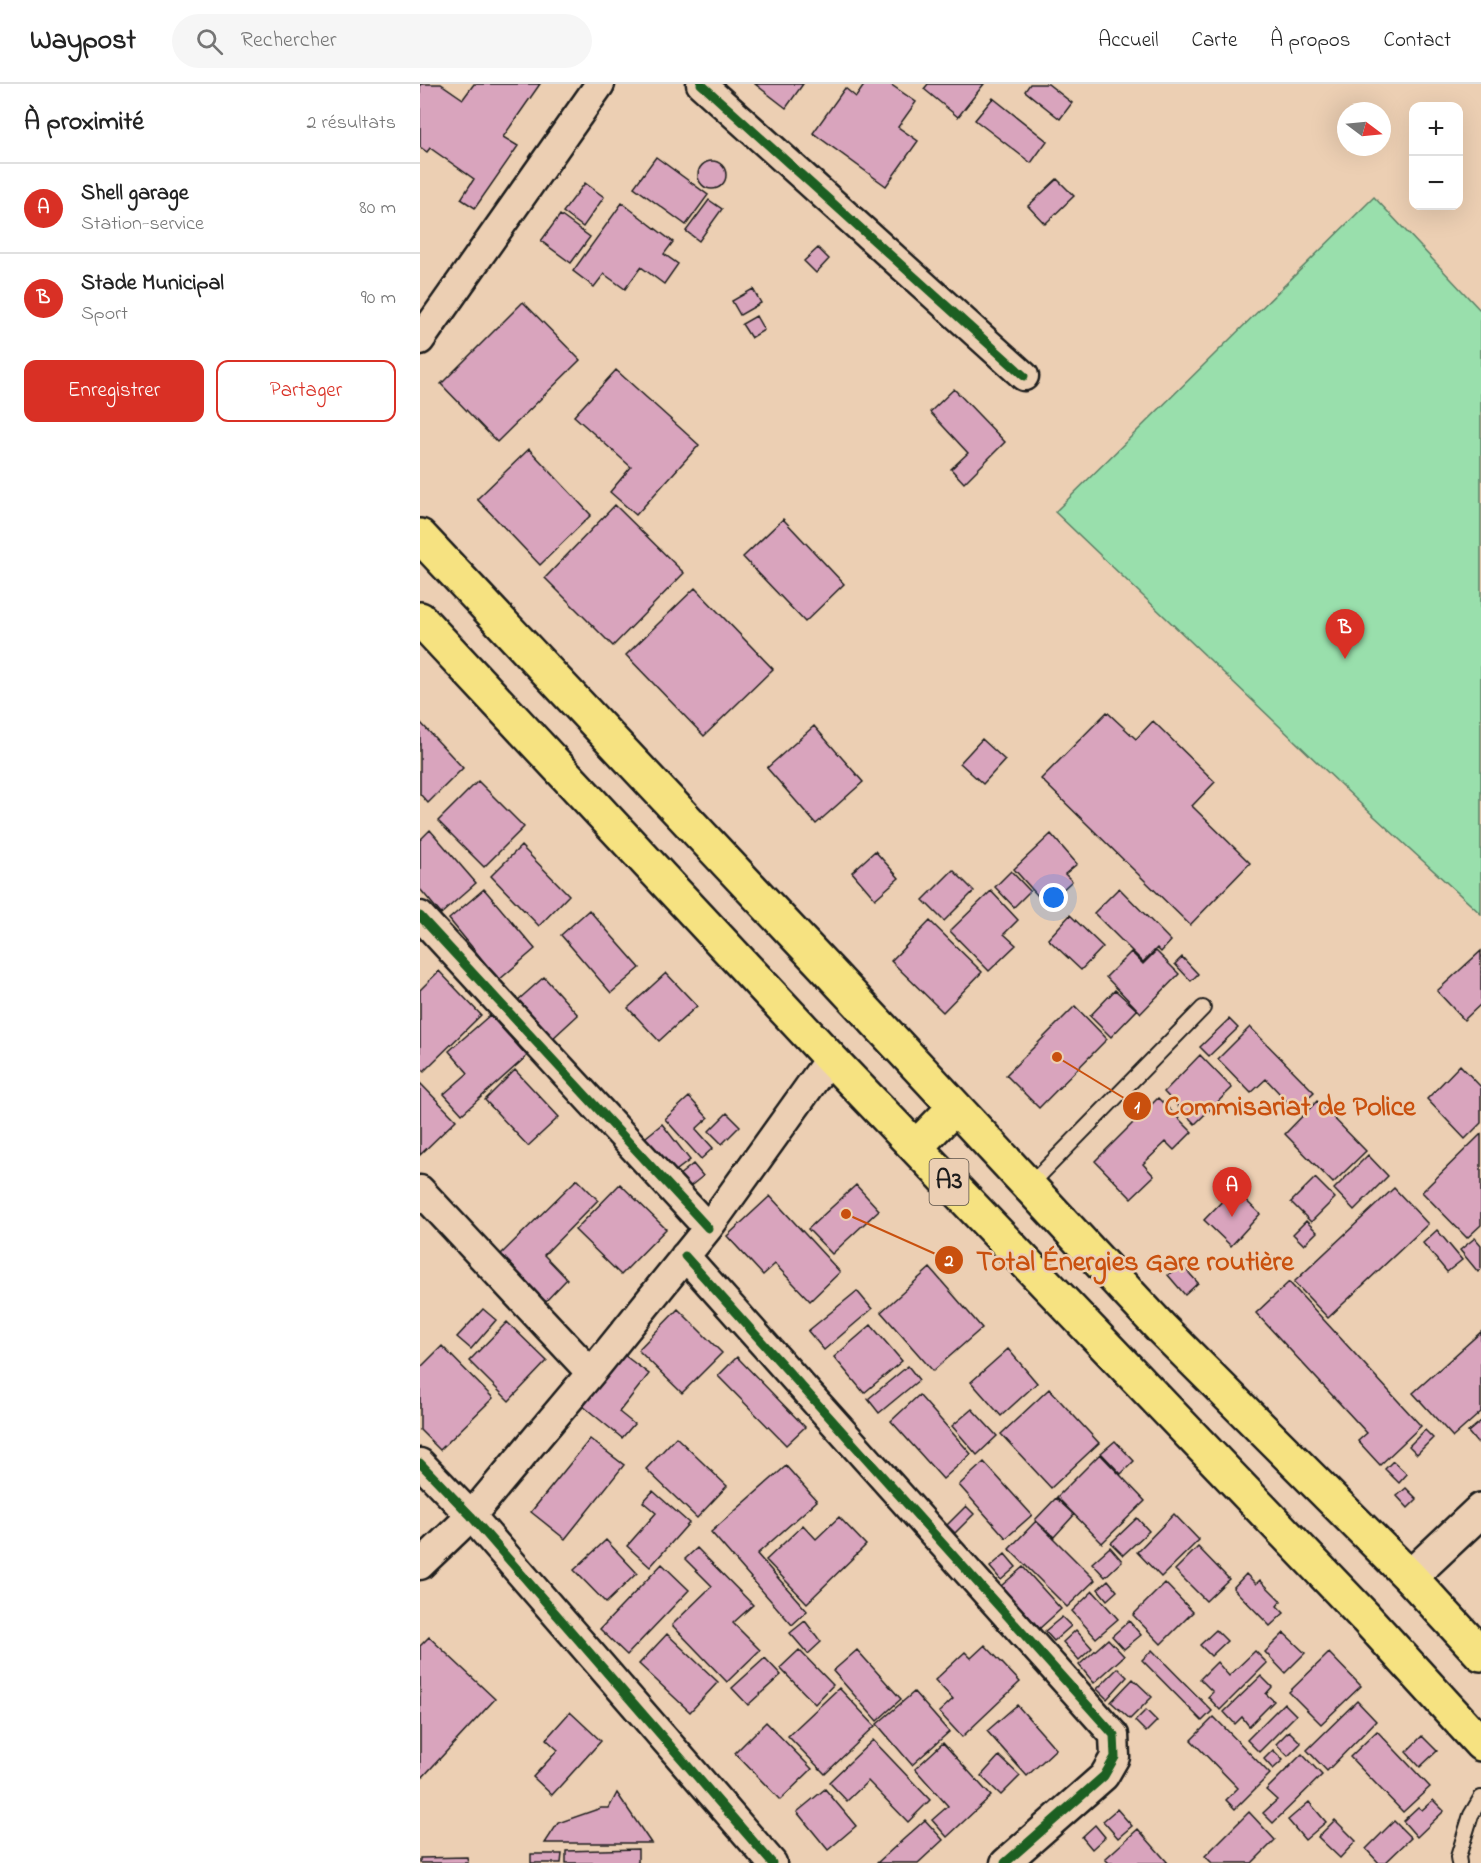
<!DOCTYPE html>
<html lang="fr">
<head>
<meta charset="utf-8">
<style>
	:root { --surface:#fff; --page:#f6f6f6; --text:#222; --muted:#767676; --line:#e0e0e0; --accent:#d93025 }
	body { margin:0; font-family:"Indie Flower",sans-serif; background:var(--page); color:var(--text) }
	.controls { position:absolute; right:18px; top:18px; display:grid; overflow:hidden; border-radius:12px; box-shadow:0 6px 24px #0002 }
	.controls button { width:54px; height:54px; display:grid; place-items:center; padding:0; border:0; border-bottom:2px solid var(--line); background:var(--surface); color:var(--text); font:30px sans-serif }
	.compass { position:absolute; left:917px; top:18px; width:54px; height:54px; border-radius:50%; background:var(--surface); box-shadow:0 6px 24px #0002; rotate:106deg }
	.you { position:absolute; left:634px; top:814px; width:21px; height:21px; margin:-15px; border:4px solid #fff; border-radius:50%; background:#1a73e8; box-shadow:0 0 0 9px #1a73e833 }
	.badge { display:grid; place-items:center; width:39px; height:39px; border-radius:50%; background:var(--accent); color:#fff; font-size:20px; font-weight:700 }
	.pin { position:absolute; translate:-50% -50px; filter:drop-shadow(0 2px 3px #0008) }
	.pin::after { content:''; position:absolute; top:32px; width:21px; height:18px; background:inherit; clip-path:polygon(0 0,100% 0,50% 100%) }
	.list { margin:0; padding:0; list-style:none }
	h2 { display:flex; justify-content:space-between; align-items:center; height:78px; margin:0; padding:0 24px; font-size:26px }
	h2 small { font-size:20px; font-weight:400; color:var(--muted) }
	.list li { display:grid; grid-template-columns:39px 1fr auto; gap:18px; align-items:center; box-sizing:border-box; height:90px; padding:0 24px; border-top:2px solid var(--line) }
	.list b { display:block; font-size:22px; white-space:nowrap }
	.list p { margin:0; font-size:20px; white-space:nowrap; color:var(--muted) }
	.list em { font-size:20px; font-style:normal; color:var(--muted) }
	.actions { display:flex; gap:12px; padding:18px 24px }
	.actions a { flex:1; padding:14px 0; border:2px solid var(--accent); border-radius:12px; text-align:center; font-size:21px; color:var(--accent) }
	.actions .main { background:var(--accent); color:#fff }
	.icon { flex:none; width:33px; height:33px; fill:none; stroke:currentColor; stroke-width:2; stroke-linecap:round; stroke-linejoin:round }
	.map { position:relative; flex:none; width:1061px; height:1779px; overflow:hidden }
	header { display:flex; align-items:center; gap:36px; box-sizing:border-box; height:84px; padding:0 30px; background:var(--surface); border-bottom:2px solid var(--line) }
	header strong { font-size:28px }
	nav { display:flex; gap:33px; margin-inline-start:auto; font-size:21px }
	.search { width:420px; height:54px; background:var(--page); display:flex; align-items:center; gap:15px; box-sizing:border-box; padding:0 21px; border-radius:33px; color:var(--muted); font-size:22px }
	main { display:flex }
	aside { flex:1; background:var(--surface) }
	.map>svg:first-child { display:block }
	.green { fill:#99dfac; stroke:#5a7e64; stroke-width:1.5 }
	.building { fill:#d9a4bd; stroke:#1c1c1c; stroke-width:1.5 }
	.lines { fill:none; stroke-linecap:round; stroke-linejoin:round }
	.lane-casing { stroke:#1c1c1c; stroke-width:18 }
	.street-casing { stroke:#1c1c1c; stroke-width:33 }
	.secondary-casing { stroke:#1c1c1c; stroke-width:38 }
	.highway-casing { stroke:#1c1c1c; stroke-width:38 }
	.lane { stroke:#eccfb3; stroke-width:14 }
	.street { stroke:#eccfb3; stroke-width:28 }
	.secondary { stroke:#eccfb3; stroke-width:33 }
	.highway { stroke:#f6e281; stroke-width:33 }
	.cycleway-casing { stroke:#eccfb3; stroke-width:13 }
	.cycleway { stroke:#1b5e20; stroke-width:9 }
	.labels { text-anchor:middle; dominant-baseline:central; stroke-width:5; stroke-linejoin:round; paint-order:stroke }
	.shield { fill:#eccfb3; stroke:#5a5249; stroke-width:1.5 }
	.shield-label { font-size:26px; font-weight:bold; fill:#1c1c1c }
	.leader { fill:none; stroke:#c9500e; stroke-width:2 }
	.callout-dot { fill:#c9500e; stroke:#eccfb3; stroke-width:2 }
	.mark-label { font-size:18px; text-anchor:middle; font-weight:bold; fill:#fff }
	.callout-label { font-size:28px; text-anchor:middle; font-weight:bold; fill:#c9500e; stroke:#eccfb3; stroke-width:5; stroke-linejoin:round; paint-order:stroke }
</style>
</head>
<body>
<header>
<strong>Waypost</strong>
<div class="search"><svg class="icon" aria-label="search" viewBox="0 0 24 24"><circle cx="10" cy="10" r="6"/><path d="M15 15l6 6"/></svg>Rechercher</div>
<nav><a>Accueil</a><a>Carte</a><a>À propos</a><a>Contact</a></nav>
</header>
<main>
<aside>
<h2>À proximité<small>2 résultats</small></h2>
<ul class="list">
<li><span class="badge">A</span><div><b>Shell garage</b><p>Station-service</p></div><em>80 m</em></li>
<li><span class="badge">B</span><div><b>Stade Municipal</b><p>Sport</p></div><em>90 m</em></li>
</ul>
<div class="actions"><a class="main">Enregistrer</a><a>Partager</a></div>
</aside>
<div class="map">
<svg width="1061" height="1779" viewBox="0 0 1061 1779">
	<rect width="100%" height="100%" fill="#eccfb3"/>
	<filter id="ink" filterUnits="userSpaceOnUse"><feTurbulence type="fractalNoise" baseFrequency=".0167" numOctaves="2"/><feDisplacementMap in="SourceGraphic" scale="12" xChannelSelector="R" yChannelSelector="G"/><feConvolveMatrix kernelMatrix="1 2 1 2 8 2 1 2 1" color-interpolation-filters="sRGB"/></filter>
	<g filter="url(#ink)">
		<path class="green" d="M954,113l107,114v603l-118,-108 -308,-294z"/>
		<path class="building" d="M0,0h21l22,15 11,-15h66l-37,53 15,9 -43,62 -14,-9 13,-20 -44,-31 -3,4 -7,-5z
			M335,0h48l-17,24z
			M445,0h25l26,18 -18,25 20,14 -32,45 -73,-53 32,-45 11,9z
			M508,0h56l-26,33 -34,-28z
			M610,0h18l24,19 -12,16 -35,-28z
			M573,14l54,43 -16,22 -56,-43z
			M236,73l52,38 -22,30 -52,-38z
			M278 91a14 14 0 1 1 28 0a14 14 0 1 1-28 0Z
			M637,95l17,17 -29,28 -17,-18z
			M165,99l19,14 -21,30 -20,-15z
			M289,116l13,9 -23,32 -13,-10z
			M202,119l51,39 -9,12 14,10 -14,20 -23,-17 -16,22 -21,-15 -10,13 -21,-16z
			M140,131l30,22 -19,26 -30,-22z
			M398,164l11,11 -13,14 -12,-12z
			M333,205l8,14 -21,12 -8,-14z
			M103,218l57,58 -83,82 -56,-58z
			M336,232l8,14 -13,8 -9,-14z
			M196,286l83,75 -63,70 -26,-23 21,-25 -57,-51z
			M534,305l51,53 -41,41 -13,-14 17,-16 -38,-41z
			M109,365l62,66 -51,50 -63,-66z
			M195,421l69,68 -71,73 -68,-68z
			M363,435l61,65 -39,38 -62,-65z
			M275,504l78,81 -69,67 -78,-81z
			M687,628l29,27 17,-18 62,61 -23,24 58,57 -60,62 -149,-146z
			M0,638l43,46 -35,35 -8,-9z
			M394,642l49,56 -47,42 -49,-56z
			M562,655l23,21 -22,24 -23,-21z
			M58,697l46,46 -40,40 -46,-46z
			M10,746l46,53 -35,31 -21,-25v-49z
			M631,750l26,30 -12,10 7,7 -26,24 -32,-36z
			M101,762l48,49 -30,31 -48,-50z
			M455,767l24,27 -24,21 -23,-27z
			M533,786l21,21 -30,30 -21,-21z
			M591,787l19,20 -16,16 -19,-20z
			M699,804l52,53 -10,11 -4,-4 -14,14 -49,-49z
			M64,805l51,60 -36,31 -50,-61z
			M571,807l27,29 -14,14 12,11 -27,26 -39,-40z
			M169,826l51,58 -29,25 -50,-58z
			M650,831l33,32 -22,23 -33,-31z
			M510,837l52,51 -39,40 -52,-51z
			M736,867l23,23 -38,39 -35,-36 25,-25 12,12z
			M1061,867v53l-17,16 -27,-29z
			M762,873l16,17 -7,7 -16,-17z
			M19,887l42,44 -57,56 -4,-4v-77z
			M246,889l31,33 -38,35 -31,-33z
			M124,893l34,38 -26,24 -35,-38z
			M695,906l22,20 -26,27 -21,-21z
			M655,922l32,33 -68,69 -33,-33z
			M70,931l37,41 -65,58 -18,-20 24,-21 -19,-22z
			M809,935l9,9 -29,28 -9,-9z
			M830,943l64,65 -19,18 -29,-31 -15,14 -33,-34z
			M780,971l32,33 -37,36 -31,-32z
			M1040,981l21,22v36l-16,16 -38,-40z
			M95,986l44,47 -31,29 -43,-46z
			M0,999l36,37 -36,35z
			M269,1013l19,21 -12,11 17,19 -12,11 -36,-40z
			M738,1014l34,34 -18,18 -8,-8 -23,22 11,12 -23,22 -36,-37z
			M897,1017l49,50 -33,32 -48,-49z
			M307,1029l13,13 -18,18 -13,-13z
			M242,1040l28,36 -21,16 -28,-35z
			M1061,1050v91l-14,13 -45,-46z
			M948,1071l20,21 -34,34 -20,-21z
			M273,1080l10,12 -15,12 -10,-12z
			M895,1094l20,20 -24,24 -20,-20z
			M157,1095l21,21 -54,55 23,24 -22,23 -46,-46z
			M200,1100l46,45 -45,46 -46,-45z
			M436,1101l23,25 -47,44 -24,-25z
			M974,1104l34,36 -100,94 -34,-36z
			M814,1105l26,25 -29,32 -27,-26z
			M350,1112l70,76 -30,29 -35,-37 -12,11 -36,-39z
			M886,1137l11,11 -13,13 -11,-11z
			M1017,1146l25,30 -15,12 -24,-29z
			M1055,1154l6,7v24l-3,3 -18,-22z
			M761,1180l17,19 -13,12 -17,-20z
			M510,1184l52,60 -49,43 -52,-59z
			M869,1198l132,144 -41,39 -22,-24 9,-8 -111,-120z
			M437,1207l15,18 -48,41 -16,-19z
			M63,1225l13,11 -25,29 -14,-12z
			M258,1225l44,44 -40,40 -44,-43z
			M87,1238l40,39 -38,40 -40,-40z
			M451,1241l31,36 -38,32 -30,-36z
			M1061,1248v80l-28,25 -40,-44z
			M22,1262l51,52 -53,52 -20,-20v-62z
			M588,1265l29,34 -36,33 -30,-34z
			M204,1271l25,19 -30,38 15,12 -12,14 -39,-32z
			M317,1273l68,70 -19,18 -68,-69z
			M488,1282l11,14 -40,33 -11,-14z
			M629,1305l50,54 -48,45 -50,-54z
			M499,1311l52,59 -28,25 -52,-58z
			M552,1325l25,27 -20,19 -25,-29z
			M1061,1337v18l-4,4 -9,-11z
			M1005,1346l8,8 -16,16 -8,-8z
			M256,1353l51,49 -30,32 -51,-49z
			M170,1355l34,26 -59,74 -34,-27z
			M695,1357l19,20 -13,13 -20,-21z
			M680,1370l45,47 -43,42 -45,-46z
			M973,1377l14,13 -8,9 -14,-14z
			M564,1378l48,53 -26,23 -47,-53z
			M366,1382l31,35 -60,53 50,57 -15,14 -81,-93z
			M986,1404l11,11 -9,9 -11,-12z
			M233,1407l36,32 -39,44 -23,-21 29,-33 -13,-11z
			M636,1414l18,17 -20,22 -19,-17z
			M546,1422l8,8 -19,19 -8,-8z
			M754,1430l25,26 -38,37 -24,-25z
			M419,1433l27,28 -59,58 -41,-43 37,-35 13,14z
			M717,1434l12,13 -26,24 -12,-12z
			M616,1437l59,59 -28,27 -58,-58z
			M186,1456l31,33 -31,30 -32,-33z
			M690,1463l12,14 -17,16 -13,-14z
			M778,1463l31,32 -23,22 -31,-31z
			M277,1464l56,57 -20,18 27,27 -33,32 -55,-57 40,-39 -27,-27z
			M585,1470l11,13 -15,13 -11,-13z
			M242,1480l27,26 -62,65 -27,-26z
			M603,1483l38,42 -22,20 -38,-43z
			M826,1490l10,10 4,-4 21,21 -4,5 7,7 -14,13 -37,-38z
			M688,1496l9,11 -10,9 -9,-11z
			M745,1499l28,29 -32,32 -28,-29z
			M673,1507l25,28 -22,19 -24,-27z
			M642,1533l9,9 -17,15 -9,-10z
			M385,1537l16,21 -13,12 -18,-21z
			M709,1537l12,14 -17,14 -12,-13z
			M656,1546l16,18 -13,12 -16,-18z
			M796,1546l11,11 -16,15 -11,-11z
			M864,1549l21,20 -20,20 -20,-21z
			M247,1550l51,48 -28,30 -51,-48z
			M9,1553l66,62 -75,81v-134z
			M688,1555l16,17 -30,27 -15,-18z
			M565,1561l35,37 -58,55 -23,-25 14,-13 -18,-19 30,-28 6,6z
			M379,1566l34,35 -18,19 -35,-36z
			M437,1566l44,49 -24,22 -44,-50z
			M732,1566l60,61 -10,10 -60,-61z
			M835,1567l12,12 -47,47 -12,-13 5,-5 -13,-13 17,-17 12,14z
			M909,1569l32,33 -40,38 -32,-32z
			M345,1574l16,17 -33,30 -16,-17z
			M698,1584l9,9 -20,22 -10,-10z
			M841,1592l11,11 -6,7 8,7 -25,25 -7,-9 -7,7 -11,-12z
			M713,1595l19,18 -22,22 -19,-17z
			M419,1604l36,38 -50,48 -37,-38z
			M494,1608l35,40 -37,33 -35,-41z
			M937,1617l19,20 -49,50 -20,-21z
			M864,1619l12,12 -37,37 -12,-12z
			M597,1621l39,44 -29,27 -40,-45z
			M726,1626l11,11 -11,11 -11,-11z
			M150,1628l31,29 -49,54 -19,-18 25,-27 -12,-11z
			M794,1633l56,57 -35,35 -9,-9 12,-12 -47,-48z
			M346,1638l46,47 -32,31 -45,-47z
			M869,1647l12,12 -13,13 -12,-12z
			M957,1647l53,56 -27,25 -53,-55z
			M1002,1652l15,15 -17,16 -14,-15z
			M453,1656l57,60 -22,22 -40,-41 -21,20 -18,-19z
			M523,1659l48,53 -44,41 -15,-17 16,-14 -33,-37z
			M853,1666l10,10 -10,9 -9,-10z
			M882,1670l20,21 -49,48 -10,-10 14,-13 -11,-10z
			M579,1672l21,20 -19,19 -20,-19z
			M405,1705l31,37 -28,24 -31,-38z
			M197,1709l34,50h-106l13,-20 43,-15h8z
			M1013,1716l11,11 -27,26 -14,-16 15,-14 4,3z
			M889,1718l17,20 -21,18 -17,-20z
			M697,1725l15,17 -14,12 -15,-17z
			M829,1728l26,28 -23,23h-40l-7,-7z
			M505,1736l18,20 -25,23h-41z
			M915,1736l21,21 -16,17 -22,-21z
			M974,1737l17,17 -26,25h-6l-13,-14z
			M675,1741l10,12 -13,12 -10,-12z
			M718,1745l30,34h-59l-4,-4z
			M218,1765v14h-72v-12z
			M111,1770h31l-1,9h-30z
			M47,1773l1,6h-48v-5z"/>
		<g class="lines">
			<g class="lane-casing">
				<path id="lane" d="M609,1102l174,-178
					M1039,1779l-1,-6 13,-42 10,-17"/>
			</g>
			<g class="street-casing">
				<path id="street" d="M281,0l323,292
					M0,256l180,-256
					M0,832l288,312
					M0,1106l171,183
					M265,1172l429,479 1,22 -11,19 -99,87
					M0,1379l51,53 301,347
					M0,1481l51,-49 120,-143 117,-145 122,-170"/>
			</g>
			<g class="secondary-casing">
				<path id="secondary" d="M990,1493l71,-67"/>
			</g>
			<g class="highway-casing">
				<path id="highway" d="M0,452l405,431 337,362 248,248 71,77
					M0,535l410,439 536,560 115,126
					M496,1063l39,-40"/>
			</g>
			<use href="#lane" class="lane"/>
			<use href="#street" class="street"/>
			<use href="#secondary" class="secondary"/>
			<use href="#highway" class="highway"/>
			<g class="cycleway-casing">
				<path id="cycleway" d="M281,0l323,292
					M0,832l288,312
					M265,1172l429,479 1,22 -11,19 -99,87
					M0,1379l51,53 301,347"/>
			</g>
			<use href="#cycleway" class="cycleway"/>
		</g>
	</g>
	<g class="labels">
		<rect class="shield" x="509.5" y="1075" width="39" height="46" rx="4.5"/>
		<g class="shield-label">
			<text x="529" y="1098">A3</text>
		</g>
	</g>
	<path class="leader" d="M637 973L717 1022M426 1130L529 1176"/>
	<g class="callout-dot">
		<circle cx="637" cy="973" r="6"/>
		<circle cx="426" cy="1130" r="6"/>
		<circle cx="717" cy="1022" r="15"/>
		<circle cx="529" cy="1176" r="15"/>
	</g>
	<g class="mark-label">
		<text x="717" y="1028">1</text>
		<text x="529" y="1182">2</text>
	</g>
	<g class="callout-label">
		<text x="870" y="1031">Commisariat de Police</text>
		<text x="715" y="1186">Total Énergies Gare routière</text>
	</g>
</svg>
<div class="controls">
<button>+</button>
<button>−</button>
</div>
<svg class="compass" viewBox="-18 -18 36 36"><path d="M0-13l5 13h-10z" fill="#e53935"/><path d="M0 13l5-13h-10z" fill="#767676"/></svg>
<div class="you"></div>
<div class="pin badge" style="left:812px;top:1133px">A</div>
<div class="pin badge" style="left:925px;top:575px">B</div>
</div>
</main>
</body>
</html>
